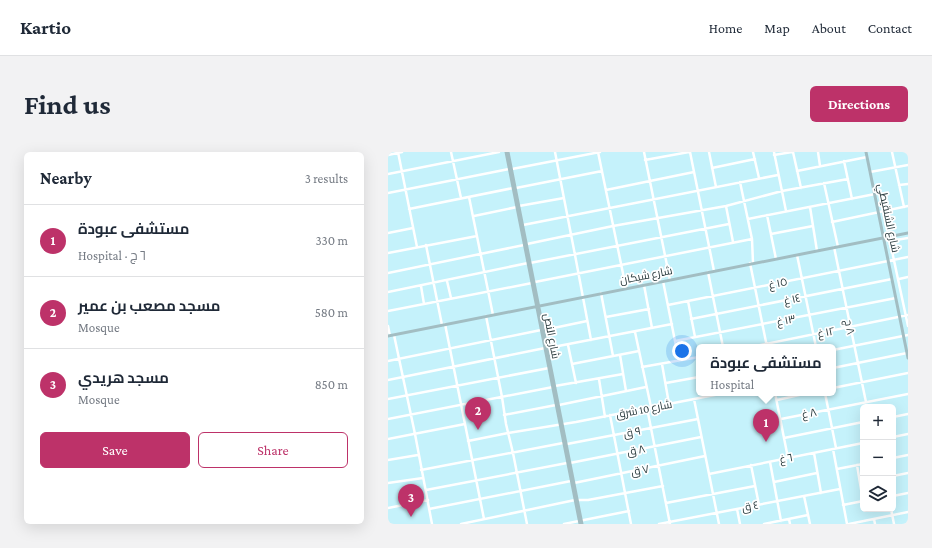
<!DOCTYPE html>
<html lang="en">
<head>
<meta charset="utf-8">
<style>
	:root { --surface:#fff; --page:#f2f2f3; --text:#1f2937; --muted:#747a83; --line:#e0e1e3; --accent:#bd3269 }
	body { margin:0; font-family:"Crimson Pro",Cairo,serif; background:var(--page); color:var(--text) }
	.controls { position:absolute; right:12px; bottom:12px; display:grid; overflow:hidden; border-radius:6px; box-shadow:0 4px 16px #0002 }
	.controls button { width:36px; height:36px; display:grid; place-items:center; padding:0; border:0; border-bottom:1px solid var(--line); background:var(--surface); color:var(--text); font:20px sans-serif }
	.you { position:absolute; left:294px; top:199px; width:14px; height:14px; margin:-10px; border:3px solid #fff; border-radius:50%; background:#1a73e8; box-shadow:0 0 0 6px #1a73e833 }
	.badge { display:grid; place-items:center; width:26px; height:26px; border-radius:50%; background:var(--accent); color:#fff; font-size:13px; font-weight:700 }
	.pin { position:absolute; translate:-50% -33px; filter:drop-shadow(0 1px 2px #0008) }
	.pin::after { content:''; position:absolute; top:21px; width:14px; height:12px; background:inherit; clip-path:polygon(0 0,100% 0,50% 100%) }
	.popup { position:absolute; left:308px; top:192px; width:140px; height:52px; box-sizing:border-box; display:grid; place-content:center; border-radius:6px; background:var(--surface); filter:drop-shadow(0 1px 3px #0005); font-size:13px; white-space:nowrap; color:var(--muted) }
	.popup b { font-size:15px; color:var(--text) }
	.popup::after { content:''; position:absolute; left:50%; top:100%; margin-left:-8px; border:8px solid transparent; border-top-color:var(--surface) }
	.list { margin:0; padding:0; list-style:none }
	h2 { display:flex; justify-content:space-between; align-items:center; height:52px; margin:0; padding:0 16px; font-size:17px }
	h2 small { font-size:13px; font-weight:400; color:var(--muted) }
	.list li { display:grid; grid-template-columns:26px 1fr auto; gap:12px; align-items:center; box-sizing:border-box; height:72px; padding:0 16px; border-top:1px solid var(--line) }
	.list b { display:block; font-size:15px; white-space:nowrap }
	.list p { margin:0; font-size:13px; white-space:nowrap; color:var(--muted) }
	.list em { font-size:13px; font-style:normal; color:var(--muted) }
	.actions { display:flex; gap:8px; padding:12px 16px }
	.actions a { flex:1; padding:9px 0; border:1px solid var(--accent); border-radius:6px; text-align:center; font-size:14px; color:var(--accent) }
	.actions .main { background:var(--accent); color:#fff }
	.icon { flex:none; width:22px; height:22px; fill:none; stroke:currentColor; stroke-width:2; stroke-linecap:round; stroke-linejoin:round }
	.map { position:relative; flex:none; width:520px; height:372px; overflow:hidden; border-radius:6px }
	header { display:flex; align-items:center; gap:24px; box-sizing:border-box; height:56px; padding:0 20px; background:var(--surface); border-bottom:1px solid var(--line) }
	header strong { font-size:19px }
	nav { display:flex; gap:22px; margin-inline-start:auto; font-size:14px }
	.intro { display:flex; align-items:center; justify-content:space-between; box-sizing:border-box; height:96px; padding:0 24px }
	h1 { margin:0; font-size:28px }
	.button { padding:10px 18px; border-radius:6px; background:var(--accent); color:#fff; font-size:14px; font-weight:700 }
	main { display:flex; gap:24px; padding:0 24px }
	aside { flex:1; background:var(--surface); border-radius:6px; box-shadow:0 4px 16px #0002 }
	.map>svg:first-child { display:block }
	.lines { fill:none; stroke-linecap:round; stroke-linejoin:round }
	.street { stroke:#fff; stroke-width:2.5 }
	.secondary { stroke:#a2bdc2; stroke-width:3 }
	.labels { text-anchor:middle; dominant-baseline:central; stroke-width:3.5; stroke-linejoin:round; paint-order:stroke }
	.street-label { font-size:11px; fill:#27393c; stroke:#fff }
</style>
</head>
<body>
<header>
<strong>Kartio</strong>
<nav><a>Home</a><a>Map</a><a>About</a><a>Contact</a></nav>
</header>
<div class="intro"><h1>Find us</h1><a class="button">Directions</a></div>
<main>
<aside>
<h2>Nearby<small>3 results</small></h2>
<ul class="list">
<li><span class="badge">1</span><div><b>مستشفى عبودة</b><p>Hospital · ٦ ج</p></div><em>330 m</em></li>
<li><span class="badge">2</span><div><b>مسجد مصعب بن عمير</b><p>Mosque</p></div><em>580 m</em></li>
<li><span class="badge">3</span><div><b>مسجد هريدي</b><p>Mosque</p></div><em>850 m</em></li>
</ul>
<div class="actions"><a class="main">Save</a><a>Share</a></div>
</aside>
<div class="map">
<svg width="520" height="372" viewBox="0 0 520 372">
	<rect width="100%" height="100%" fill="#c5f2fb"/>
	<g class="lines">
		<path class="street" d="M10,0l19,95
			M63,0l10,46
			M167,0l20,103 16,85
			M210,0l28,136
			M256,0l26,128
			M302,0l24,119
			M321,0l7,35
			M365,0l6,26
			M386,0l12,59
			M405,0l8,36
			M430,0l2,14
			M504,0l12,55
			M0,3l14,-3
			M386,3l18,-3
			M257,8l44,-8
			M456,9l8,38
			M324,16l43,-9
			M124,17l88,-17
			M409,19l70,-14
			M482,20l38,-7
			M0,22l111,-22
			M352,30l12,57 1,24
			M436,31l14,64
			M511,33l9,-1
			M128,36l86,-17
			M218,38l88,-18
			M0,41l121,-24
			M81,45l24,118
			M131,54l45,-8
			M338,54l7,36
			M422,55l7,44
			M21,57l104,-21
			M379,63l9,44
			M86,64l43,-9
			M360,67l127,-25
			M444,70l76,-16
			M135,73l255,-50
			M0,81l25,-5
			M383,82l42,-8
			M501,85l19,89
			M502,89l18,-3
			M139,92l86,-18 113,-20 56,-15 66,-12
			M38,93l16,80
			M446,95l33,160
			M0,101l89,-17
			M409,103l19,92
			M142,111l199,-39
			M362,111l17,84
			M320,120l15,75
			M0,121l136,-28
			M511,127l9,-2
			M59,129l4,17
			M275,129l16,80
			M147,130l217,-43
			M256,133l8,43
			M33,134l3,18
			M0,140l140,-29
			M213,141l12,63
			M300,149l7,36
			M280,153l240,-48
			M0,159l144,-28
			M98,164l16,81 4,27 7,29 14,71
			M218,165l43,-8
			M303,167l201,-40
			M57,172l39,195
			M0,174l2,10
			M156,178l43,-9
			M247,180l16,75
			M6,183l21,99 17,90
			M287,189l221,-43
			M180,193l8,38
			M363,195l157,-32
			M160,196l124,-24
			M445,198l75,-15
			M232,203l6,36
			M0,209l153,-31
			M184,212l67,-13
			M274,212l7,40
			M254,215l57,-10
			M445,216l74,-15
			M211,227l6,38
			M0,228l157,-32
			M278,231l33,-6
			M167,234l68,-12
			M445,236l75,-15
			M387,241l13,65
			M437,241l11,55
			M0,247l161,-31
			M306,247l25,125
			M389,248l31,-7
			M171,253l87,-18
			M259,256l23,116
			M116,263l52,-10
			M222,263l21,109
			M505,265l15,-3
			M0,267l165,-32
			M393,267l127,-25
			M505,285l15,-3
			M396,286l79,-16
			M0,287l77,-15
			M80,289l40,-8 68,-11 149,-29
			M179,292l131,-25
			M445,297l14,75
			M426,301l7,40
			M505,306l15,-3
			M0,308l30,-5
			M382,310l11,59
			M363,313l8,40
			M469,313l6,36
			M449,317l26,-5
			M33,318l142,-27
			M321,322l154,-31
			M505,324l15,-3
			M386,330l43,-9
			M0,331l35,-5
			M186,331l131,-27
			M38,338l141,-27h3l131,-26
			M416,344l6,28
			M505,344l15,-3
			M278,351l89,-17
			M455,353l20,-4
			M0,356l40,-8
			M41,357l142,-28
			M349,357l3,15
			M503,357l3,15
			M401,367l1,5
			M486,367l1,5
			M73,372l114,-24h13l75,-14
			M176,372l65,-13
			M271,372l181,-35
			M376,372l44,-9
			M461,372l59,-12"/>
		<path class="secondary" d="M118,0l74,372
			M120,0l74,372
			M478,0l42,206
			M0,184l520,-103"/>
	</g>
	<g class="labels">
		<g class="street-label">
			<text transform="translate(501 66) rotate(78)">شارع الشنقيطي</text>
			<text transform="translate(258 123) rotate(-11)">شارع شيكان</text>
			<text transform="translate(390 131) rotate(-12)">١٥ غ</text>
			<text transform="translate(404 147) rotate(-13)">١٤ غ</text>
			<text transform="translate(398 168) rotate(-11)">١٣ غ</text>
			<text transform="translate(462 175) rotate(79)">٨ ج</text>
			<text transform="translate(438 180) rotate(-11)">١٢ غ</text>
			<text transform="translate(164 184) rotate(79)">شارع النص</text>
			<text transform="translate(256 257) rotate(-11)">شارع 10 شرق</text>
			<text transform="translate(421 261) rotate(-11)">٨ غ</text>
			<text transform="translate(244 280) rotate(-11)">٩ ق</text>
			<text transform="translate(248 298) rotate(-12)">٨ ق</text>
			<text transform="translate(398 306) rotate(-11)">٦ غ</text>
			<text transform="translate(252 318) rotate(-12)">٧ ق</text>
			<text transform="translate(362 354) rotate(-11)">٤ ق</text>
		</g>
	</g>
</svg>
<div class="controls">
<button>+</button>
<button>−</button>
<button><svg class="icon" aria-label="layers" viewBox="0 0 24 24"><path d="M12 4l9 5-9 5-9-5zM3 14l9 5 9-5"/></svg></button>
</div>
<div class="you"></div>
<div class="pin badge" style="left:378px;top:290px">1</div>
<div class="popup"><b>مستشفى عبودة</b>Hospital</div>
<div class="pin badge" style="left:90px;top:278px">2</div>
<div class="pin badge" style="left:23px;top:365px">3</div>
</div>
</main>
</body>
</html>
